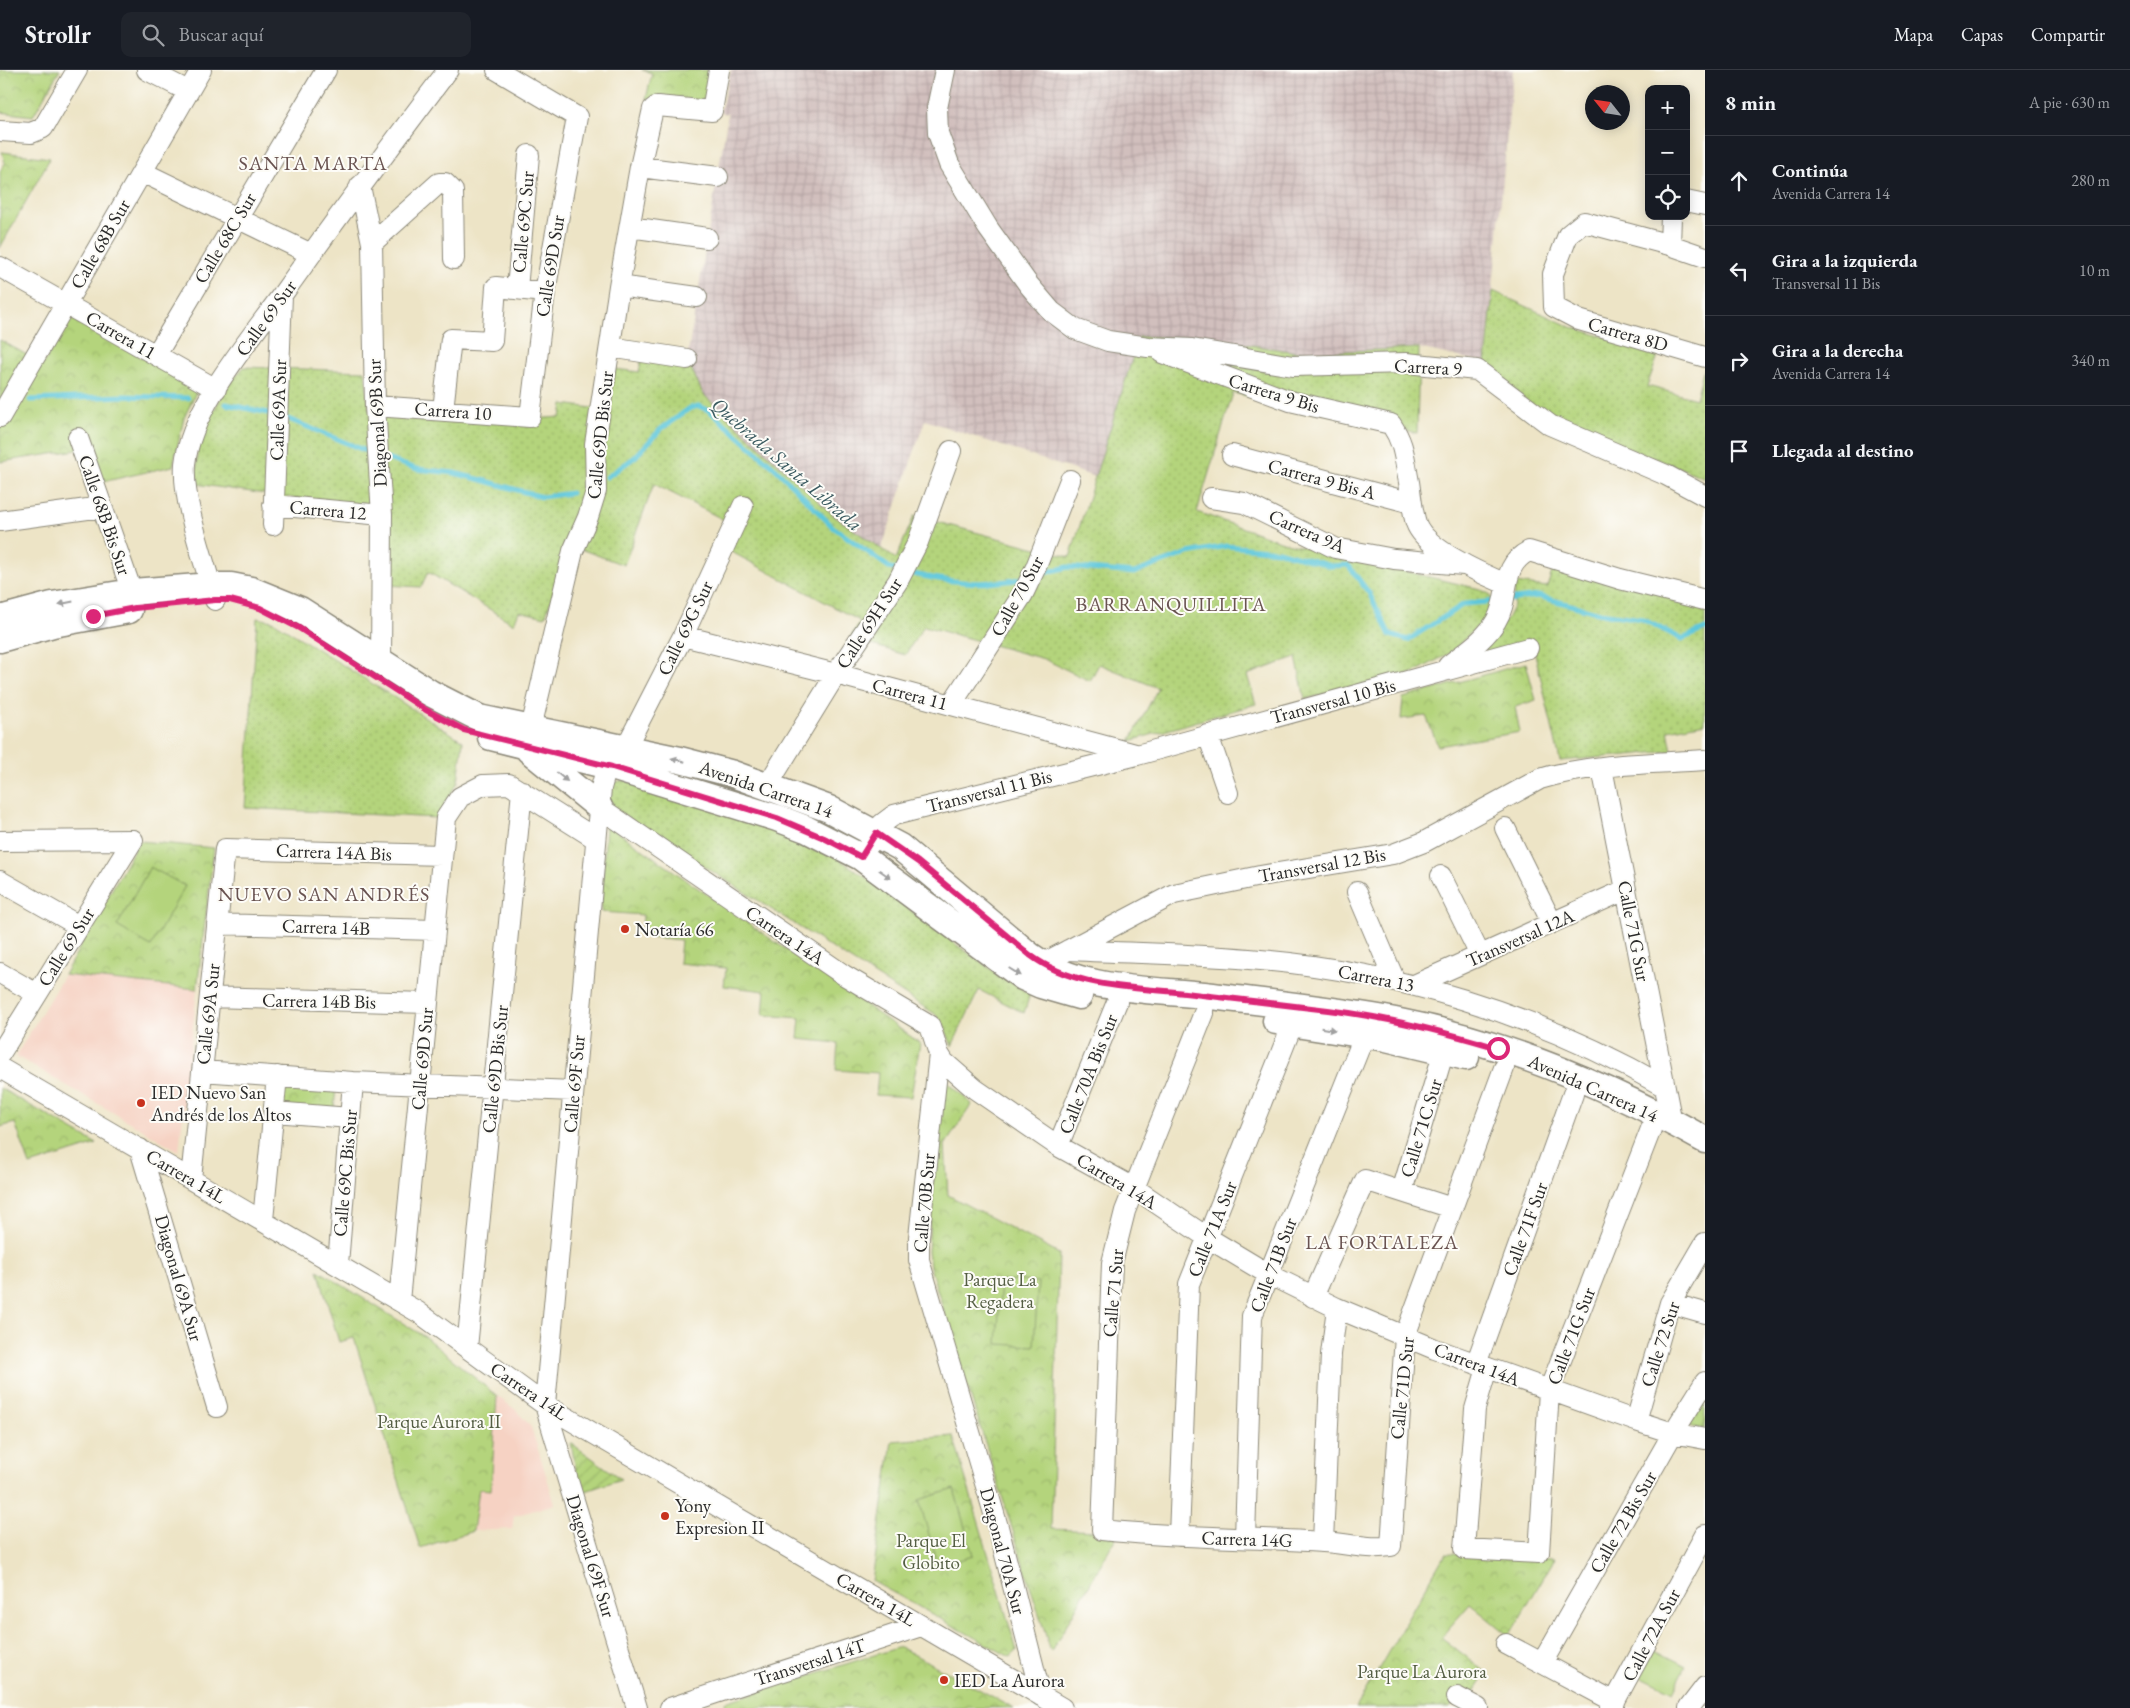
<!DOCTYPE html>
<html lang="es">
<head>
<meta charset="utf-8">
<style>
	:root { --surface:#171b24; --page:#20242c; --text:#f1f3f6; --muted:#9ea1a6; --line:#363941 }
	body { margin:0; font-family:"EB Garamond",serif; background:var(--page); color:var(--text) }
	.controls { position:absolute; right:15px; top:15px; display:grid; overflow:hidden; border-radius:10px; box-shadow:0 2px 12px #0003 }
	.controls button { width:45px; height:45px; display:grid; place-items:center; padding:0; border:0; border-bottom:1px solid var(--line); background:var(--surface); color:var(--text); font:25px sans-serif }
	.compass { position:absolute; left:1585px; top:15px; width:45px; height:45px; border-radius:50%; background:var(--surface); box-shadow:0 2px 12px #0003; rotate:300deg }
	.stop { position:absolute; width:15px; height:15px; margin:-11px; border:4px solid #db2777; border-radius:50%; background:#fff }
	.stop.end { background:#db2777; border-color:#fff; box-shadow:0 1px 5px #0008 }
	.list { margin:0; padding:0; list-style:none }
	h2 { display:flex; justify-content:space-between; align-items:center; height:65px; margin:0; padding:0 20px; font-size:21px }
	h2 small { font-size:16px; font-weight:400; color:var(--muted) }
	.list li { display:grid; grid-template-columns:32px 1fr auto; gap:15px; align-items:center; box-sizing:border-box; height:90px; padding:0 20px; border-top:1px solid var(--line) }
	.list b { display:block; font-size:19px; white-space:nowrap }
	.list p { margin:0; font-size:16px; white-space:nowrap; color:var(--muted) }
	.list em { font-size:16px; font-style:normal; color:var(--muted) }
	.icon { flex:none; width:28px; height:28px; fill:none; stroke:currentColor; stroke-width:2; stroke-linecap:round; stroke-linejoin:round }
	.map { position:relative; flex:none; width:1705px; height:1638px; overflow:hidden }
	header { display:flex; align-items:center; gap:30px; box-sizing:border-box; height:70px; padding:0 25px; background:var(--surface); border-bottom:1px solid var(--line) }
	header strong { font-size:24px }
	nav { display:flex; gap:28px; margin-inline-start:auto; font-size:18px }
	.search { width:350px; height:45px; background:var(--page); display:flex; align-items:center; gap:12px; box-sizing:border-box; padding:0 18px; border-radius:10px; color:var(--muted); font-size:19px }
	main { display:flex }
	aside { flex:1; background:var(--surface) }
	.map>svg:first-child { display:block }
	.built { fill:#f6d2c3 }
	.industrial { fill:url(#industrial-grid) }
	.grass { fill:url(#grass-dots); stroke:#708054 }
	.park { fill:url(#park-crowns); stroke:#708054 }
	.garden { fill:url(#garden-furrows); stroke:#708054 }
	.pitch { fill:#b4d47c; stroke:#708054 }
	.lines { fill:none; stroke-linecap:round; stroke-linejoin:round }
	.stream { stroke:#5ec7db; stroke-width:5 }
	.minor-casing { stroke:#8c8878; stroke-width:22 }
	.major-casing { stroke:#8c8878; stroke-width:29 }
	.minor { stroke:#fff; stroke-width:20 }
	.major { stroke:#fff; stroke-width:26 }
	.oneway { fill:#a0a0a0 }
	.route { stroke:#db2777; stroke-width:6 }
	.poi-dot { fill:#c8321e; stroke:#fdfcf7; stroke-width:2 }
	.labels { text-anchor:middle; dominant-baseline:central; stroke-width:4; stroke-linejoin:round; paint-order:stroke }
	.street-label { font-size:19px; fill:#2b2b2b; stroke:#fdfcf7 }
	.poi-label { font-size:19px; fill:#2b2b2b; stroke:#fdfcf7; text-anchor:start }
	.park-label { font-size:19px; fill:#545e43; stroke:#fdfcf7 }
	.neighbourhood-label { font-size:20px; letter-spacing:1px; fill:#695351; stroke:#fdfcf7 }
	.water-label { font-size:20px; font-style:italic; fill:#3a5a60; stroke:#fdfcf7 }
</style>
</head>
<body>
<header>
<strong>Strollr</strong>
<div class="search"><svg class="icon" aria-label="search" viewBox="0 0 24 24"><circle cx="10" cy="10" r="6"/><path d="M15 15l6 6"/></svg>Buscar aquí</div>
<nav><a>Mapa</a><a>Capas</a><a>Compartir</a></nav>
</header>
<main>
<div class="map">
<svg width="1705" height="1638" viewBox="0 0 1705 1638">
	<defs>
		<pattern id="industrial-grid" width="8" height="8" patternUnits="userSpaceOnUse" patternTransform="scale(1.25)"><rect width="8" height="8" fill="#d1bfbd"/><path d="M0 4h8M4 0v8" fill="none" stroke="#b4a4a3"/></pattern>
		<pattern id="grass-dots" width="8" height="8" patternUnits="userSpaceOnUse" patternTransform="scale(1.25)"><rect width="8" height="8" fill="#b4d47c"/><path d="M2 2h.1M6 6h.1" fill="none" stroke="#9bb66b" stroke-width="1.8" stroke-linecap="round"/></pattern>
		<pattern id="park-crowns" width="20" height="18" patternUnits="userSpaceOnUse" patternTransform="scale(1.25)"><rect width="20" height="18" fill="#b4d47c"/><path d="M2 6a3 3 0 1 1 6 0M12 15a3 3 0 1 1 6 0" fill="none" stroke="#9bb66b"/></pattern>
		<pattern id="garden-furrows" width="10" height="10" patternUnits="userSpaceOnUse" patternTransform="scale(1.25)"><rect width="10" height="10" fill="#b4d47c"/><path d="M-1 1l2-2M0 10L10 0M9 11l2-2" fill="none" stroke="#9bb66b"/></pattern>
	</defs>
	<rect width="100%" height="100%" fill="#fdfcf7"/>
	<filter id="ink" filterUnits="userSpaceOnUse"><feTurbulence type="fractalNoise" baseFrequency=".02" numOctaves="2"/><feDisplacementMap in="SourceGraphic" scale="10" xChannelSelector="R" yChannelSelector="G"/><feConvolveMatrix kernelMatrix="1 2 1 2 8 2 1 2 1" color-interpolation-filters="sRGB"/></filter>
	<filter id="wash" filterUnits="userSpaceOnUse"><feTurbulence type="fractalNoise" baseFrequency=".0096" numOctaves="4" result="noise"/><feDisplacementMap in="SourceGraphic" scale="20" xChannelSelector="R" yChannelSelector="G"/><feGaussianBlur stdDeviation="1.12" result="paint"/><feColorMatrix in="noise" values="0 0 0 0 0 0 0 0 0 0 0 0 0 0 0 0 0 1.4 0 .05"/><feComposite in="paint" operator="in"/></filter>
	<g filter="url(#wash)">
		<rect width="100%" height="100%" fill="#ede4c6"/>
		<path class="built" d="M64,905l133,14 -18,162 -163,-95z
			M497,1326l19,14 15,17 24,77 -41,12 -2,13 -39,2 6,-42 12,1z"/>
		<path class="industrial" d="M731,0h782l-27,293 -67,-15 -116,5 -98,-15h-66l-44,139 -170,-57 -44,130 -46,-33 -132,-123 -16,-35 41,-245 -8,-2z"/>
		<path class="grass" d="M1493,221l78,36 88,26 -12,33 49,13 9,-36v115c-54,-23 -112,-39 -164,-67 -16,-9 -40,-35 -55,-48z
			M1139,267l66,1 98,15 116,-5 -2,85 -184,-40 -36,119 89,31 194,46 11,6 1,12 -4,9 -38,37 -37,20 -108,26 -9,-42 -49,18 9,29 -126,37 28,-53 -59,-24 -9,17 -46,-22 -120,-33 -19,29 -55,-17 10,-17 -132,-71 10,-23 -84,-43 -30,81 -60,-22 -7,40 -12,34 -26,-6 -5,13 -86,-52 -7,15 -34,-2 3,-73 -194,-28 2,-45 30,-54 16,-18 121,4 4,39 162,9 30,-2 2,-13 44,6 8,-41 24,3 4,-20 44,7 16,35 132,123 61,42 18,-43 156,41z
			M1554,496l151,38v119l-37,7 4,21 -112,10 -28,-120 -59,16 34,-38 7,-14 1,-22 32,4z
			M257,548l16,3 190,120 -5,41 -20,36 -193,-10z
			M623,710c70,22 154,40 216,79 66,43 124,96 191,135l-6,19 -45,-23 -27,56 -9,-23 -8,-9 -328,-210 1,-14 6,-7z"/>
		<path class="park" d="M0,0h60l-27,46 -33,-4z
			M642,0h70l-4,34 -62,-5 6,-26z
			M2,82l48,6 -50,90v-77l5,-8z
			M70,248l128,70 -14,30 -11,48 -71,16 -12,-34 -90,14v-122l43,24z
			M1526,593l10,37 -21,7 5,25 -82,14 -12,-30 -25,3 2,-21z
			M606,754l314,219 -9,54 -35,-2 2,-22 -42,-3 2,-27 -40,-4 2,-21 -37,-3 2,-24 -41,-5 2,-18 -47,-5 2,-23 -39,-4 1,-21 -42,-3z
			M139,771l75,7 -17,141 -133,-14z
			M940,1005l32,29 -27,41 3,50 111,59 -8,275 68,3 -68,120 -121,-385 -2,-16z
			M283,1013l53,3 -2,24 -52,-2z
			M0,1018l97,56 -67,21 -15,-42 -15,4z
			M318,1200l107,67 72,59 -6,94 -12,-1 -6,42 -53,17 -66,-210 -15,4z
			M1705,1329v30l-18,-3z
			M953,1366l64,215 -7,6 -138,-76 20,-140z
			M1445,1484l110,4 -46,78 -39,-32 -29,33 46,36 -19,30 -11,-6 -7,11h-94z
			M900,1577l114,61h-288l-1,-6z"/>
		<path class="garden" d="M571,1373l50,36 -41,14z"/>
		<path class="pitch" d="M150,797l35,19 -34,60 -34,-20z
			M1001,1210l37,2 -4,64 -37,-2z
			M954,1419l19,67 -35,10 -19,-66z
			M1651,1578l35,18 -13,26 -35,-17z"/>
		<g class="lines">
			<path class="stream" d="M30,330l94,-4 64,2
				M226,334l47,10
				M281,346l85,35
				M387,389l30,10 37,4 28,7 60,17 29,-4
				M607,407l28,-20 26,-28 29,-21 9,-2 11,5 67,59 56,57 57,41 8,2
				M906,502c37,10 81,15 118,6
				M1039,504l29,-7 66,6 54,-20 39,-7 51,5 53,15 17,-1 21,28 21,42 18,5 56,-36 35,-3
				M1508,530l30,-4 62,17 42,6 40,20 23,-10"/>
		</g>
	</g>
	<g filter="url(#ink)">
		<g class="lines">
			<g class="minor-casing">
				<path id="minor" d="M147,0l41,21
					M945,0l-8,38 1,25 11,31 39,64 40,56 23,27 24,18 33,12 40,6 44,2 101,17 113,-3 71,7 73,55 116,50 39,21
					M0,61l31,2 12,-5 34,-58
					M640,97l78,10
					M142,102l169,82
					M360,116l12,57 3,163 7,109 -1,147
					M1686,131l19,4
					M630,157l77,11
					M372,173l67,-60h6l8,8 1,68
					M1670,175l1,-29
					M1705,187l-35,-12 -86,-23 -16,13 -15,39 1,33 25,13 126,37
					M0,197l216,122
					M619,216l78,11
					M517,219l12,-134
					M610,277l77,12
					M1162,283l128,48 101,23c14,21 13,34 18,58 2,13 3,28 7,41 9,26 66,51 90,61
					M156,285l170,-285
					M375,336l155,11 15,-125 32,-175 -80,-47
					M443,340l8,-71 41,2 4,-54 49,5
					M0,347l201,-347
					M78,368l54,154
					M1232,385l180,48
					M1211,428l33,5 91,45 59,11 70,6
					M273,435l109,10
					M0,451l102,-14
					M273,455l9,-230
					M215,530c-10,-38 -33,-98 -30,-136 6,-57 64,-123 97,-169 54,-76 110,-151 166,-225
					M683,566l153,38 299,80
					M1448,596c17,-14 37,-26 48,-45 15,-24 3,-55 33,-70l91,28 85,21
					M951,635l72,-111 13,-27 34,-87
					M531,658l42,-177 15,-34 8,-26 -1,-47 24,-158 21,-119 13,-58 4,-3 55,5 7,-41
					M1208,665l20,58
					M625,679l58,-113 60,-130
					M612,697l-8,10 -3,11 -56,617 92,303
					M1602,698l70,355
					M767,716l69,-112 62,-93 20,-39 33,-91
					M599,737l245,168 86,51 9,28 5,8 31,27 83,57 76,42 74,50 60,36 69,34 98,41 201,72 37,12 32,6
					M1505,758l47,95
					M0,771l133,-1
					M869,775l13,-21 12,-9 243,-60 391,-107
					M1441,806l39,79
					M0,811l79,45
					M1357,822l38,89
					M217,854l218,6
					M1068,880c60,3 121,4 181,9 146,11 289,55 416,128
					M1042,894l132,-70 86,-18 133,-22 31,-12 116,-63c53,-16 111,-15 165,-19
					M0,903l37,21
					M1414,915l211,-95
					M210,927l218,6
					M1204,943l-79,198 -13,52 -10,267c73,8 147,7 221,12 22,1 45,8 68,4l14,-210 99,-268
					M0,984l133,-214
					M939,984l-20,183v23l79,267 43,169
					M0,998l418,244 127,93 517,303
					M202,1001l151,11 220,9
					M274,1042l76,6
					M1058,1076l59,-144
					M140,1079l77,258
					M191,1109l34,-330 217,6
					M1402,1121l42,-140
					M263,1150l14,-144
					M338,1194l15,-182
					M1313,1227l52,-117 87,28
					M399,1231l47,-483 14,-21 23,-12 26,-1 87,55
					M1670,1233l35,10
					M467,1278l55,-557
					M1476,1294l97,-270
					M1487,1298l-12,41 -11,140 75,4 10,-162 102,-262
					M1636,1351l34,-118 35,-60
					M1179,1466l10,-252 104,-261
					M1245,1468l7,-222 113,-282
					M1323,1472l8,-188 6,-46
					M1506,1574l109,58
					M1542,1593l131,-230 32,-51
					M1457,1627l21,11
					M670,1638l251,-82
					M1611,1638l94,-173
					M1689,1638l16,-21"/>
			</g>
			<g class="major-casing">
				<path id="major" d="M0,549l52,-14 80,-13 80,-6h19l20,4 49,20 130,83 49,25 201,42 50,13 99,36 71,38 129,108c50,36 116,34 175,40 64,8 128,14 191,26 109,21 214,65 310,119
					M0,569l53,-15 76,-14
					M491,667l121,30 165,51 29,11 55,28 162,120 18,8 38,11
					M529,680l70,57
					M1276,951l110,17 80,19"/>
			</g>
			<use href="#minor" class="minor"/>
			<use href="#major" class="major"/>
		</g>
		<defs><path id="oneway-solid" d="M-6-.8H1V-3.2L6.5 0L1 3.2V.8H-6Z" transform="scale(1.25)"/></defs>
		<g class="oneway">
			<use href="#oneway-solid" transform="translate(66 533) rotate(169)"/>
			<use href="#oneway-solid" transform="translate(678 690) rotate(-166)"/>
			<use href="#oneway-solid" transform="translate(562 707) rotate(39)"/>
			<use href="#oneway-solid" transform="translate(885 804) rotate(35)"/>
			<use href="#oneway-solid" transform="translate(1015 902) rotate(32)"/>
			<use href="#oneway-solid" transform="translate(1328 959) rotate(9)"/>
		</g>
	</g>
	<g class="lines" filter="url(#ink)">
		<path class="route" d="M93,546l42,-8 80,-8h15l30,8 39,20 127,82 38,20 148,37 165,51 47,20 37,19 15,-24 42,29 112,93c44,33 102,32 155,38 48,6 96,11 143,17 58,7 114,21 170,38"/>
	</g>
	<g class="poi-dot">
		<circle cx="625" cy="859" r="5"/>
		<circle cx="141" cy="1033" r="5"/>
		<circle cx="665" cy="1446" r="5"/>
		<circle cx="944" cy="1610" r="5"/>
	</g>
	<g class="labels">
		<g class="street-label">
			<text transform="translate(523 152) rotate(-85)">Calle 69C Sur</text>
			<text transform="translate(225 168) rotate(-59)">Calle 68C Sur</text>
			<text transform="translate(100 174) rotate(-60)">Calle 68B Sur</text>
			<text transform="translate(550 196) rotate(-81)">Calle 69D Sur</text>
			<text transform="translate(266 248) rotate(-54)">Calle 69 Sur</text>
			<text transform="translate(1628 264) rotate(16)">Carrera 8D</text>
			<text transform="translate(121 265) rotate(30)">Carrera 11</text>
			<text transform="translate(1428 297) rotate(3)">Carrera 9</text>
			<text transform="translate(1274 323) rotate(17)">Carrera 9 Bis</text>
			<text transform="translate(278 340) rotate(-88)">Calle 69A Sur</text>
			<text transform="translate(453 341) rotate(4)">Carrera 10</text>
			<text transform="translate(377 353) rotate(-93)">Diagonal 69B Sur</text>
			<text transform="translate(600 365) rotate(-84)">Calle 69D Bis Sur</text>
			<text transform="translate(1322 409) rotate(15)">Carrera 9 Bis A</text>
			<text transform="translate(328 440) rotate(5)">Carrera 12</text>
			<text transform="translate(105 445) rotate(71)">Calle 68B Bis Sur</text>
			<text transform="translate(1307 461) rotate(24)">Carrera 9A</text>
			<text transform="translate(1017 526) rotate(-61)">Calle 70 Sur</text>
			<text transform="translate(869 553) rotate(-57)">Calle 69H Sur</text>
			<text transform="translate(685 558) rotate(-64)">Calle 69G Sur</text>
			<text transform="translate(910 624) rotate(15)">Carrera 11</text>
			<text transform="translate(1333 631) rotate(-15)">Transversal 10 Bis</text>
			<text transform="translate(766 719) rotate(19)">Avenida Carrera 14</text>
			<text transform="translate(989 721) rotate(-14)">Transversal 11 Bis</text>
			<text transform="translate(334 782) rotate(2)">Carrera 14A Bis</text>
			<text transform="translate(1322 795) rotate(-10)">Transversal 12 Bis</text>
			<text transform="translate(326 857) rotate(2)">Carrera 14B</text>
			<text transform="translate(1634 861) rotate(79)">Calle 71G Sur</text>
			<text transform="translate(785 865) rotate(34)">Carrera 14A</text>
			<text transform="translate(1520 868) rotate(-24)">Transversal 12A</text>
			<text transform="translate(66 877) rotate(-58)">Calle 69 Sur</text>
			<text transform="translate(1376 908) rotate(11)">Carrera 13</text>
			<text transform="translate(319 931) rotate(1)">Carrera 14B Bis</text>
			<text transform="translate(208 944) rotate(-84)">Calle 69A Sur</text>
			<text transform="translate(422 989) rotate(-85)">Calle 69D Sur</text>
			<text transform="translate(495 999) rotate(-84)">Calle 69D Bis Sur</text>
			<text transform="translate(1088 1004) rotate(-68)">Calle 70A Bis Sur</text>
			<text transform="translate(574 1014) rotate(-85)">Calle 69F Sur</text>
			<text transform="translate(1593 1018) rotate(24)">Avenida Carrera 14</text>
			<text transform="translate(1421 1058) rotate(-73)">Calle 71C Sur</text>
			<text transform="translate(345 1103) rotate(-85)">Calle 69C Bis Sur</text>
			<text transform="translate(186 1106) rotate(30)">Carrera 14L</text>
			<text transform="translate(1117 1111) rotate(31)">Carrera 14A</text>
			<text transform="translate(924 1133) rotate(-85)">Calle 70B Sur</text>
			<text transform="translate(1212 1159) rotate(-68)">Calle 71A Sur</text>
			<text transform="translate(1525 1159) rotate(-70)">Calle 71F Sur</text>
			<text transform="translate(1273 1195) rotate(-69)">Calle 71B Sur</text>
			<text transform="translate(179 1208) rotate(74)">Diagonal 69A Sur</text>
			<text transform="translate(1113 1223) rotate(-85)">Calle 71 Sur</text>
			<text transform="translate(1571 1266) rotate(-69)">Calle 71G Sur</text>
			<text transform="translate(1660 1274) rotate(-72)">Calle 72 Sur</text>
			<text transform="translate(1477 1294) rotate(21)">Carrera 14A</text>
			<text transform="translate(1402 1318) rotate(-84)">Calle 71D Sur</text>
			<text transform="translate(529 1321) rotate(34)">Carrera 14L</text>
			<text transform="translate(1623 1452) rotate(-60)">Calle 72 Bis Sur</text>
			<text transform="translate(1247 1469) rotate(2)">Carrera 14G</text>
			<text transform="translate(1003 1481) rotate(75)">Diagonal 70A Sur</text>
			<text transform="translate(591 1486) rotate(73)">Diagonal 69F Sur</text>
			<text transform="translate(876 1529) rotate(30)">Carrera 14L</text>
			<text transform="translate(1651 1565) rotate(-62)">Calle 72A Sur</text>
			<text transform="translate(810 1592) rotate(-18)">Transversal 14T</text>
		</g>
		<g class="poi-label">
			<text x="635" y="859">Notaría 66</text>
			<text x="151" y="1022">IED Nuevo San<tspan x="151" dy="22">Andrés de los Altos</tspan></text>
			<text x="675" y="1435">Yony<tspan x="675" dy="22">Expresion II</tspan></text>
			<text x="954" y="1610">IED La Aurora</text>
		</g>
		<g class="park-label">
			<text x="1000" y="1209">Parque La<tspan x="1000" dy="22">Regadera</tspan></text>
			<text x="439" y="1351">Parque Aurora II</text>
			<text x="931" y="1470">Parque El<tspan x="931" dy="22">Globito</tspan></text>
			<text x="1422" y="1601">Parque La Aurora</text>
		</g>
		<g class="neighbourhood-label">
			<text x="313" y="93">SANTA MARTA</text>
			<text x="1171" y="534">BARRANQUILLITA</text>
			<text x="324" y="824">NUEVO SAN ANDRÉS</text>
			<text x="1382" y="1172">LA FORTALEZA</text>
		</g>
		<g class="water-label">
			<text transform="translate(787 394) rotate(41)">Quebrada Santa Librada</text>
		</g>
	</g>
</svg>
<div class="controls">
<button>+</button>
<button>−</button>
<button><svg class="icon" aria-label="locate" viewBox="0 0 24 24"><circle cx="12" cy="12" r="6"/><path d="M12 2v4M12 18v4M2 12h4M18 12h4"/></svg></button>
</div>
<svg class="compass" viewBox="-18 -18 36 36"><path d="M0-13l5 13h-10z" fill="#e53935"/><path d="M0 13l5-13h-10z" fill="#9ea1a6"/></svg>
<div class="stop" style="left:1498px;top:978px"></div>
<div class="stop end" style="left:93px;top:546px"></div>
</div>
<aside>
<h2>8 min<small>A pie · 630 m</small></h2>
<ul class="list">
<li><svg class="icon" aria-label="ahead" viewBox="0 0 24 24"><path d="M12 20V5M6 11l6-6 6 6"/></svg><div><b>Continúa</b><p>Avenida Carrera 14</p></div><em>280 m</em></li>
<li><svg class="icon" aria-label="left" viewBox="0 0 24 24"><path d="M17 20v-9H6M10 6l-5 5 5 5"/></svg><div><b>Gira a la izquierda</b><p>Transversal 11 Bis</p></div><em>10 m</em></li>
<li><svg class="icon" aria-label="right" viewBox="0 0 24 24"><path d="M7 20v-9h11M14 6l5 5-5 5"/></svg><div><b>Gira a la derecha</b><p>Avenida Carrera 14</p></div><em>340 m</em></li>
<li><svg class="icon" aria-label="arrive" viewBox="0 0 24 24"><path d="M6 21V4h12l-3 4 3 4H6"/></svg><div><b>Llegada al destino</b></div></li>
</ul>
</aside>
</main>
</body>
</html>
